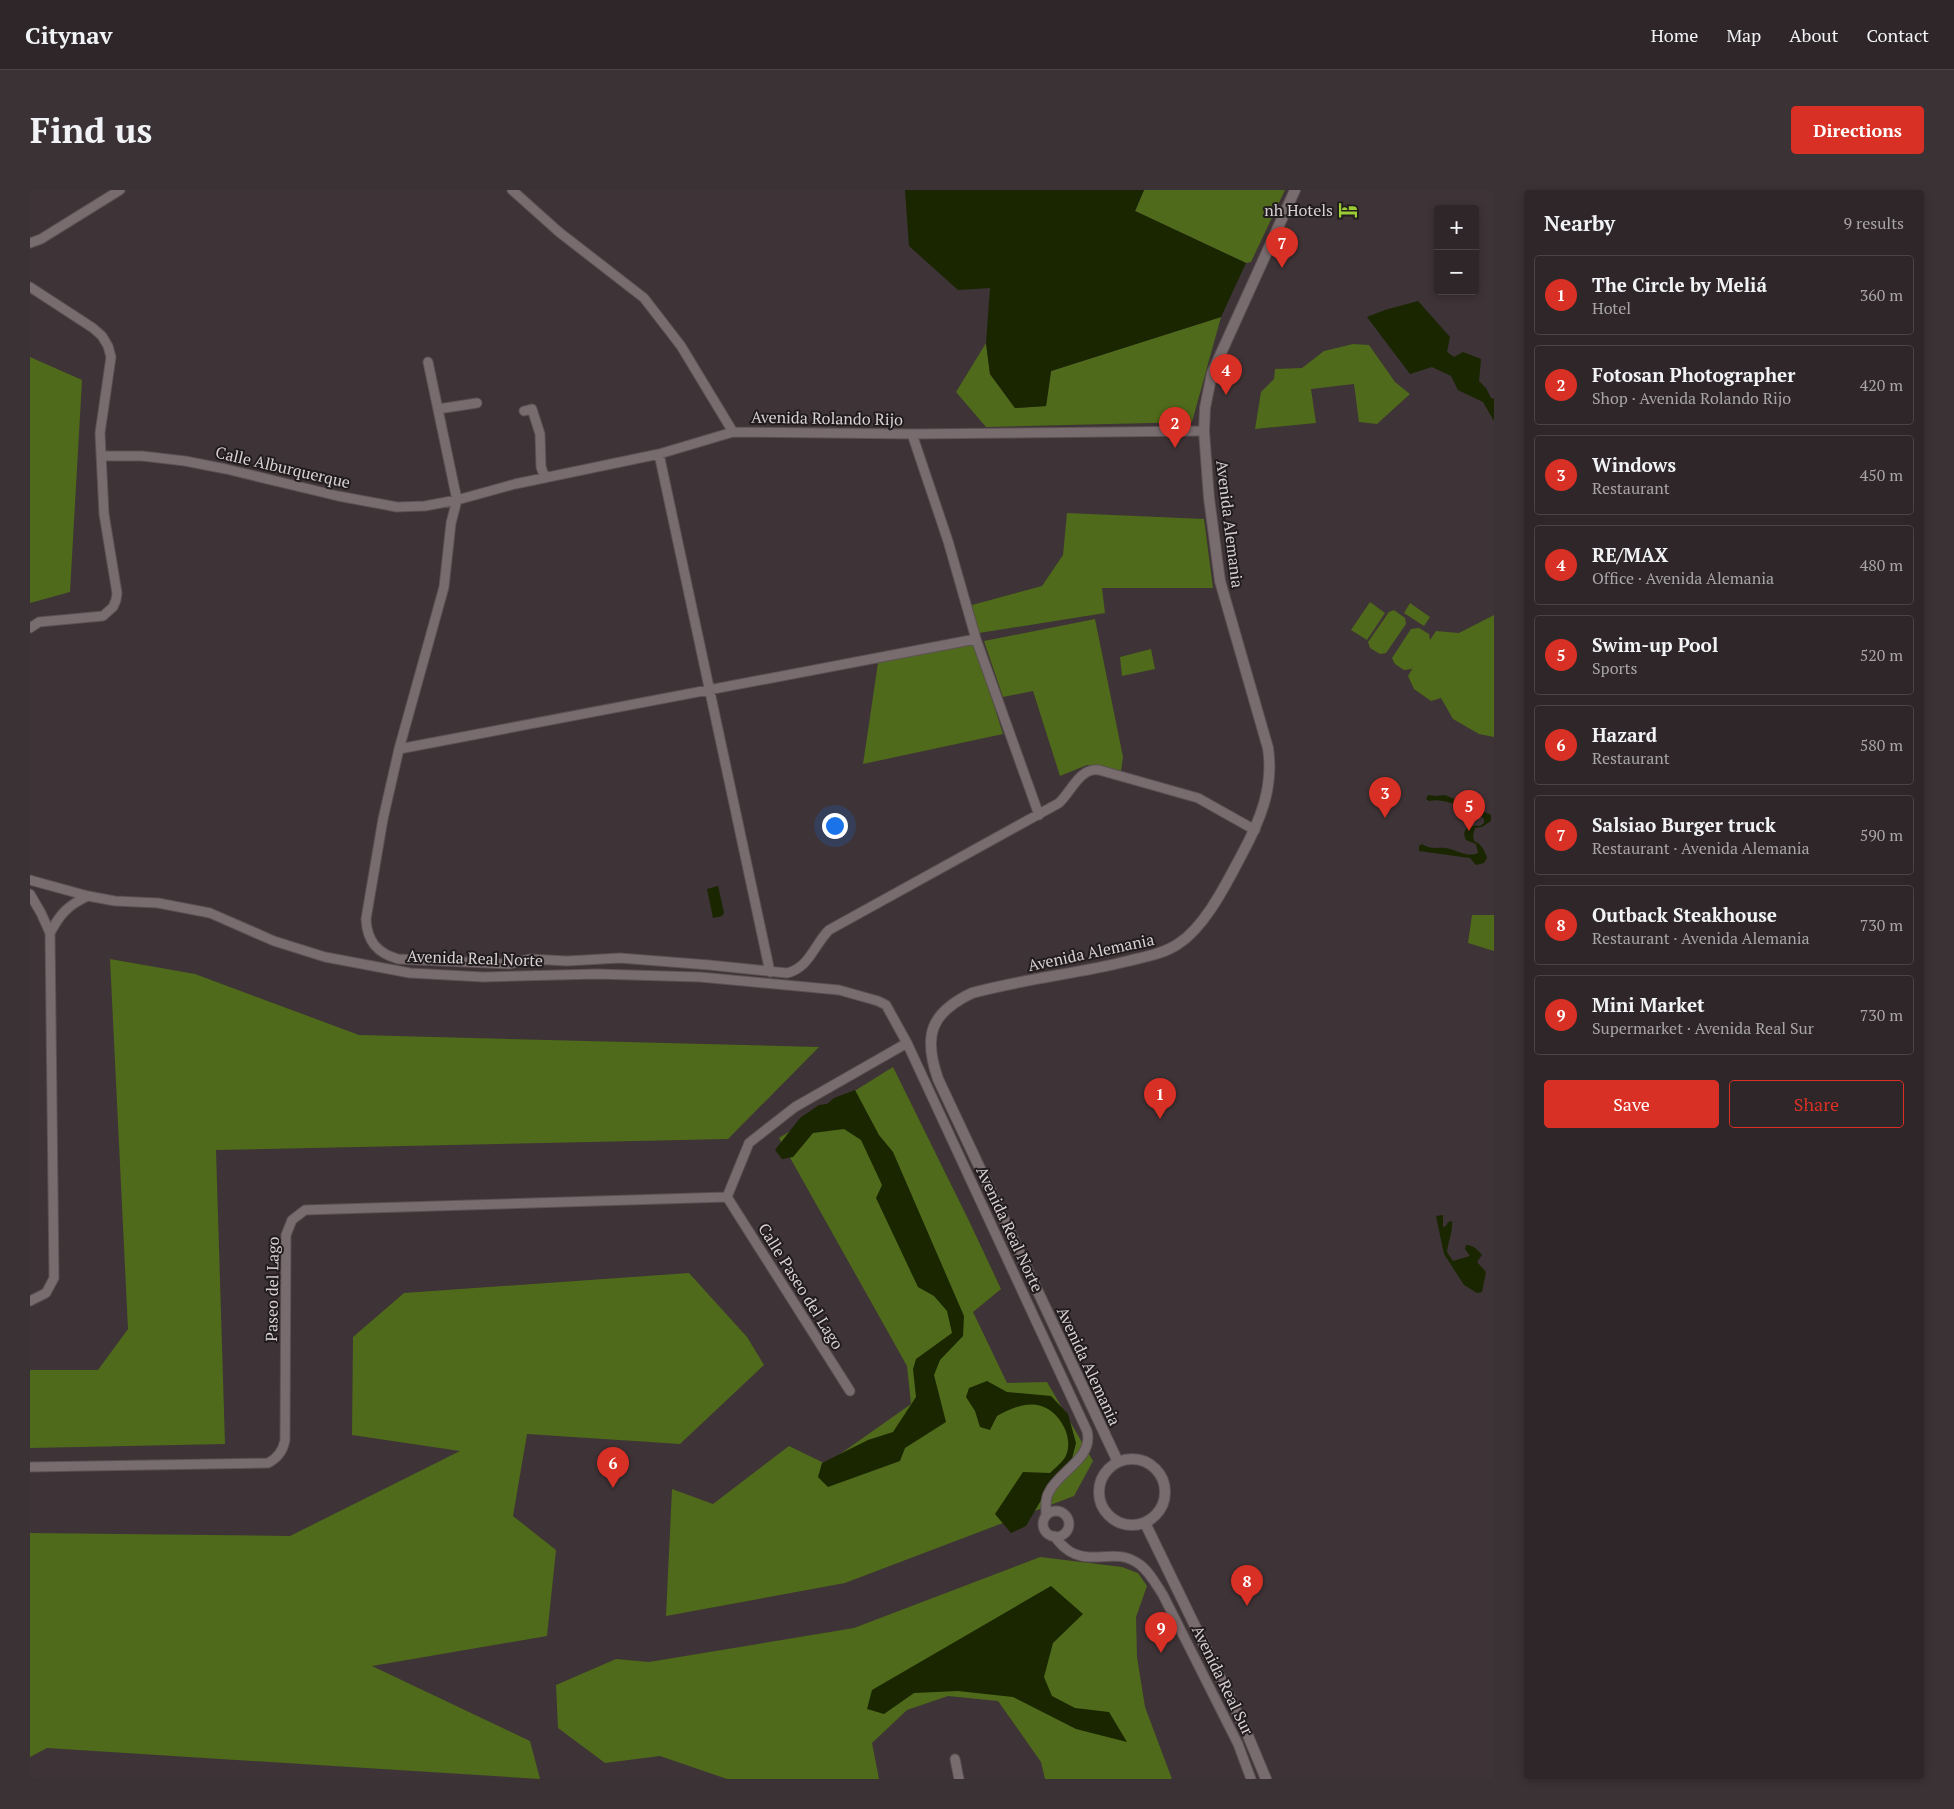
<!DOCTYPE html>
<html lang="en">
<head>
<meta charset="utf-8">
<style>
	:root { --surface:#2e2628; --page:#3a3234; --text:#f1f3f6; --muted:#a7a5a8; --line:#494345; --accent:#d93025 }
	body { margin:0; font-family:"PT Serif",serif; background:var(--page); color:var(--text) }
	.controls { position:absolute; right:15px; top:15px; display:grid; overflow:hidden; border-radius:5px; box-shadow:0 2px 8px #0003 }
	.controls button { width:45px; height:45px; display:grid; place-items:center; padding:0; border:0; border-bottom:1px solid var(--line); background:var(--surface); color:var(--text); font:25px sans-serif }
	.you { position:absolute; left:804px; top:635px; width:18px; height:18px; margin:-12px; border:4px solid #fff; border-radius:50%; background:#1a73e8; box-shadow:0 0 0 8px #1a73e833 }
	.badge { display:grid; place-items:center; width:32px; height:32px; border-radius:50%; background:var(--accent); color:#fff; font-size:16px; font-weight:700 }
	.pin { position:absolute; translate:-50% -41px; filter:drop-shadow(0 1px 2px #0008) }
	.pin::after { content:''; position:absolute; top:26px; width:18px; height:15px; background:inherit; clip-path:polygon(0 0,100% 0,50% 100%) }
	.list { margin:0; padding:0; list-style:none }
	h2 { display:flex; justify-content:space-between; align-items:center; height:65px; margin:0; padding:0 20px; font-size:21px }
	h2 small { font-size:16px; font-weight:400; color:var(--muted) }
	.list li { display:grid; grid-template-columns:32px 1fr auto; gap:15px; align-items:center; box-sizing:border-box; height:80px; margin:0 10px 10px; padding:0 10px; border:1px solid var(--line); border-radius:5px }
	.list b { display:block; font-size:19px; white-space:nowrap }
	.list p { margin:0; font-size:16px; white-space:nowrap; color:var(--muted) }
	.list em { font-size:16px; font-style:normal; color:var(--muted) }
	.actions { display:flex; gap:10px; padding:15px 20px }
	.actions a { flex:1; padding:11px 0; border:1px solid var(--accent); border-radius:5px; text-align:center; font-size:18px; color:var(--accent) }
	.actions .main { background:var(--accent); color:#fff }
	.map { position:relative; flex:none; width:1464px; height:1589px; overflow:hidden; border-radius:5px }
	header { display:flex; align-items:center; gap:30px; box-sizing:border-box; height:70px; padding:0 25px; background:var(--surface); border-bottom:1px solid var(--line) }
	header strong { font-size:24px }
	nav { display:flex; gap:28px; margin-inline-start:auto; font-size:18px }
	.intro { display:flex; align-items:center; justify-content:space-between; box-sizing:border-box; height:120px; padding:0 30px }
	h1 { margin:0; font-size:35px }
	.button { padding:12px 22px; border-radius:5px; background:var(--accent); color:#fff; font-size:18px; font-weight:700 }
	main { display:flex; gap:30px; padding:0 30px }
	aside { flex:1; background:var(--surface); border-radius:5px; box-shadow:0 2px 8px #0003 }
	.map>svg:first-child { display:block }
	.green { fill:#4f6a1a }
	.water { fill:#192600 }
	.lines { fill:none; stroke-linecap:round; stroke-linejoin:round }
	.minor-casing { stroke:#5b5153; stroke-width:11 }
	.tertiary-casing { stroke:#5b5153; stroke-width:12 }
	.minor { stroke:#796c6f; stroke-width:9 }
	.tertiary { stroke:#796c6f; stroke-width:10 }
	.labels { text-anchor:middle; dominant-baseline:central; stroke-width:4; stroke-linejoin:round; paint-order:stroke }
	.poi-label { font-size:16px; fill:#d8d0d2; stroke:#211c1d; text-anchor:end }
	.street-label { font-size:16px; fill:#d8d0d2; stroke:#211c1d }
</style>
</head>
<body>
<header>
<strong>Citynav</strong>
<nav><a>Home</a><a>Map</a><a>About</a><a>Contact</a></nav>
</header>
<div class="intro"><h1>Find us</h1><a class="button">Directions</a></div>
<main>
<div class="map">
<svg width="1464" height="1589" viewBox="0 0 1464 1589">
	<rect width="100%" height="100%" fill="#3e3336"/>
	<path class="green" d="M1114,0h141l-34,72 -5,1 -111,-52z
		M1191,127l-29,105 -206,5 -30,-35 30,-49 4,31 25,34 31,-2 5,-35z
		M1323,154l16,1 26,37 15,12 -33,30 -18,-2 -5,-38 -43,5 5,34 -61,6 6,-37 13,-13 1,-10 27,-1 22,-17z
		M0,167l52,23 -12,212 -40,11z
		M1037,323l137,6 9,69h-111l3,25 -126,20 -7,-28 70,-19 21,-31z
		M1340,412l15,11 -18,27 -16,-10z
		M1380,413l20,14 -6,9 -20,-13z
		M1364,420l11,8 1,6 -20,29 -6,1 -10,-6 -2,-6 21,-30z
		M1464,425v122l-15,-3 -26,-15 -12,-21 -10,3 -17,-12 -6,-13 6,-10 -2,3 -8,1 -9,-6 -3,-6 19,-29 8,-1 10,6 1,6 6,-9 23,2z
		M1065,429l28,138 -2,14 -34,-6 -27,11 -27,-85 -30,6 -19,-56z
		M944,452l29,92 -140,30 15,-101z
		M1121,459l4,20 -33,7 -2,-19z
		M1442,725h22v36l-26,-8z
		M80,769l85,15 164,61 460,12 -91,92 -512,11 9,294 -195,4v-78h68l30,-41z
		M863,877l77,156 31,66 -28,23 34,71 40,-1 46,79 -19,35 -229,87 -179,33 6,-127 41,15 76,-58 37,18 85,-60 -4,-38 -128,-228z
		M659,1083l58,64 17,28 -84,79 -153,-10 -14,82 43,34 -9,86 -175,30 158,75 10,38 -493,-31 -17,9v-224l260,3 170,-85 -108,-16 1,-98 51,-44z
		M1010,1367l82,10 16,6 9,13 -11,31 1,40 8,50 27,72h-127l-4,-17 -43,-61 -50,-5 -41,14 -35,33 7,36h-152l-67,-23 -55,7 -47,-35 -2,-43 60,-26 33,3 205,-34z"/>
	<path class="water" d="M875,0h239l-9,21 111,52 -25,54 -170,54 -5,35 -31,2 -25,-34 -4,-31 4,-55 -32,2 -49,-44z
		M1388,111l32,36 -3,15 7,5 9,-5 18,7 -2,22 7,7 5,10 3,1v22l-11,-19 -25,-12 -7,-14 -19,-9 -22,7 -43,-57 18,-7z
		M1398,605l9,1 8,-1 46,20v6l-9,6 -7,1 -2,7 1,6c7,3 11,9 13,17l-3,5 -8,2 -6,-7 -51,-7v-5l3,-2c8,6 16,3 24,4 11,2 22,10 32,5l-2,-9 -10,-4c-6,-12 5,-15 14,-14l4,-3v-4c-8,-9 -43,-22 -55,-18l-3,-2z
		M688,696l6,27 -2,3 -9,2 -6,-29z
		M825,900l24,45 14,17 71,164 -1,20 -23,24 -6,15 12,47 -41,26 -5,13 -72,26 -10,-10 4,-14 46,-23 25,-8 23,-35 -3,-28 3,-10 36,-26 -5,-22 -13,-15 -16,-9 -42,-89 6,-13 -21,-45 -17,-11 -31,4 -20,24 -11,2 -7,-9 25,-32 19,-13 8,-1 7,-6z
		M1413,1025v12l3,-1 2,-4 4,-1c1,10 -4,21 -5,31l6,9 17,-5 -5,-7 1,-4c7,0 11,4 16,10l-5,7 9,10 -4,20 -5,1 -13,-8 -20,-31 -8,-38z
		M957,1191l20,11 44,4 17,18 8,29 -4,16 -14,20 -11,11 -21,36 -15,7 -16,-19 28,-42 27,1c4,-4 10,-9 14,-14 12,-18 -3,-47 -23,-53 -15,-5 -31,3 -44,10l-7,14 -10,-3 -5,-16 -9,-14 3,-9z
		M1021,1396l32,28 -30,29 -9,34 8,19 23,12 34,4 18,30 -51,-13 -63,-32 -55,-6 -44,2 -30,21 -17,-5 5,-19z"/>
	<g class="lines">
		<g class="minor-casing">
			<path id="minor" d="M482,0l47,42 85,66 37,48 52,86
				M0,53l11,-4 79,-49
				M0,97l63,41 9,8 6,10 3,11 -11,76 4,81 13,79 -1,7 -3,7 -10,9 -64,6 -9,6
				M398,172l29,138 -6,23 -7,64 -45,162 -16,70 -17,100c1,22 11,34 32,40l111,5 21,-5 37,2 53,-3 89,7 78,8c22,-5 27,-28 42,-43l230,-127c12,-11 21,-36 40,-33l99,28 57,32
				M408,219l39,-6
				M494,221l8,-2 8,25 1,33 4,11
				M882,244l36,107 28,98 63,176
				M629,264l111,518
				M71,266h41l43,5 41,8 112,27 59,11 28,-1 32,-6 58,-16 144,-30 74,-22 179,2 292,-3
				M369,559l577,-110
				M0,690l58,16 27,5 43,2 52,10 64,28 51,16 85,16 73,4 114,-3 103,3 139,13 39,11 8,4 21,38 180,388c7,27 -28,40 -38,61 -4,6 -3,15 -3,23
				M0,704l11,19 9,20
				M697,1007l22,-54 46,-36 112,-64
				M697,1007l123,194
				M0,1111l16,-8 8,-15 -4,-345c10,-19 18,-28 38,-37
				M0,1277l238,-4c10,-5 15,-12 17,-23l1,-205 6,-15 13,-10 422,-13
				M1013 1334a13 13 0 1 1 26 0a13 13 0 1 1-26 0Z
				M1024,1346c6,7 12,15 21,18 21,9 42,-6 64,10 10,7 17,20 24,31l75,149 13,35
				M925,1569l4,20"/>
		</g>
		<g class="tertiary-casing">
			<path id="tertiary" d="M1069 1302a33 33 0 1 1 66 0a33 33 0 1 1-66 0Z
				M1088,1272l-180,-383c-15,-43 -8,-66 34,-86 51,-14 104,-19 156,-32 16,-4 35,-7 50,-17 27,-17 48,-60 63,-88 19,-35 33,-68 27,-108l-48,-167 -11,-83 -5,-67 1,-23 7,-35 83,-183
				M1115,1333l101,208 20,48"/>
		</g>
		<use href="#minor" class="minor"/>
		<use href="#tertiary" class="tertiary"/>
	</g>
	<defs>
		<g id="hotel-bare" transform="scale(1.5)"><path d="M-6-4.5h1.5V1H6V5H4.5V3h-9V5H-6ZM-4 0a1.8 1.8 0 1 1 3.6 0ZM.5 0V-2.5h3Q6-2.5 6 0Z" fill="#9acb34" stroke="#211c1d" stroke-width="2.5" paint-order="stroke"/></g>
	</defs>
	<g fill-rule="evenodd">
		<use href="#hotel-bare" x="1318" y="20"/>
	</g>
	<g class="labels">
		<g class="poi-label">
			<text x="1303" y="20">nh Hotels</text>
		</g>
		<g class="street-label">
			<text transform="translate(797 228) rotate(1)">Avenida Rolando Rijo</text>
			<text transform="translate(253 277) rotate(13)">Calle Alburquerque</text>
			<text transform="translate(1200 334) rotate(83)">Avenida Alemania</text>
			<text transform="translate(1061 762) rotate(-12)">Avenida Alemania</text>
			<text transform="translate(445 768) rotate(2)">Avenida Real Norte</text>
			<text transform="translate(980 1039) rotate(65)">Avenida Real Norte</text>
			<text transform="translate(771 1096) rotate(58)">Calle Paseo del Lago</text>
			<text transform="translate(242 1099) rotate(-89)">Paseo del Lago</text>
			<text transform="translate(1059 1176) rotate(65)">Avenida Alemania</text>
			<text transform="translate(1193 1490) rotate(64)">Avenida Real Sur</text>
		</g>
	</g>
</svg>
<div class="controls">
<button>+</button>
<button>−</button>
</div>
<div class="you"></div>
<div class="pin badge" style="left:1130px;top:929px">1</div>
<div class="pin badge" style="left:1145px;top:258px">2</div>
<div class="pin badge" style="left:1355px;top:628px">3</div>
<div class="pin badge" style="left:1196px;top:205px">4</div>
<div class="pin badge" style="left:1439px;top:641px">5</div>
<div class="pin badge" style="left:583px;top:1298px">6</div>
<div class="pin badge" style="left:1252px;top:78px">7</div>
<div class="pin badge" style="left:1217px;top:1416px">8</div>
<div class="pin badge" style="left:1131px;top:1463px">9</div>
</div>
<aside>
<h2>Nearby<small>9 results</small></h2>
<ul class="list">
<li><span class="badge">1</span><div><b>The Circle by Meliá</b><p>Hotel</p></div><em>360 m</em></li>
<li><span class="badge">2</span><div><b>Fotosan Photographer</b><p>Shop · Avenida Rolando Rijo</p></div><em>420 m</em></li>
<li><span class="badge">3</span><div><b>Windows</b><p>Restaurant</p></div><em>450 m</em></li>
<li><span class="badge">4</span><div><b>RE/MAX</b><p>Office · Avenida Alemania</p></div><em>480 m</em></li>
<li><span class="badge">5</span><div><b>Swim-up Pool</b><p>Sports</p></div><em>520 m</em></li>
<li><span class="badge">6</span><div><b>Hazard</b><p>Restaurant</p></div><em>580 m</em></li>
<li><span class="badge">7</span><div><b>Salsiao Burger truck</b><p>Restaurant · Avenida Alemania</p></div><em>590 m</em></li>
<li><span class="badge">8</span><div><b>Outback Steakhouse</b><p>Restaurant · Avenida Alemania</p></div><em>730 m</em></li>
<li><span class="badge">9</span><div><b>Mini Market</b><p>Supermarket · Avenida Real Sur</p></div><em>730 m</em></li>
</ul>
<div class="actions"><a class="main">Save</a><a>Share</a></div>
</aside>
</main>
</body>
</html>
